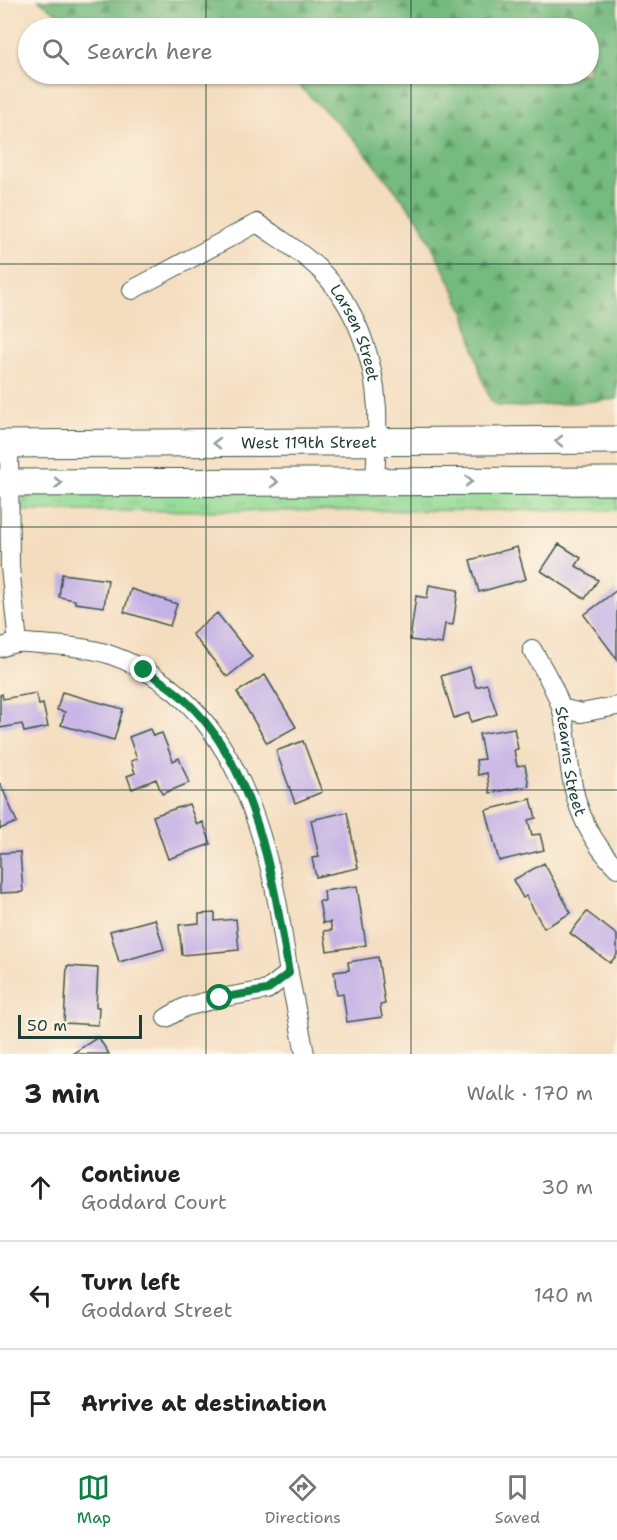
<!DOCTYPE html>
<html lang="en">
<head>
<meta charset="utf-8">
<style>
	:root { --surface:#fff; --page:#f6f6f6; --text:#222; --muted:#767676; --line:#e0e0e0; --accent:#0b8043 }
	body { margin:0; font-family:"Shantell Sans",sans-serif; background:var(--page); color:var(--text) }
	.scale { position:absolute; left:18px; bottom:15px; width:124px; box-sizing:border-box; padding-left:6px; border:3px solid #1f3d34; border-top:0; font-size:16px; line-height:21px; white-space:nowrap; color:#1f3d34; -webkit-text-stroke:4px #fcf5e5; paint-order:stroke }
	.stop { position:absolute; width:18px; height:18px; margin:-14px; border:4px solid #0b8043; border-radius:50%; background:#fff }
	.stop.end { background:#0b8043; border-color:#fff; box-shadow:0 2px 6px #0008 }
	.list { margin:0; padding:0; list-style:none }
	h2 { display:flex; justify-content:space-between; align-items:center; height:78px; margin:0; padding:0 24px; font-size:26px }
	h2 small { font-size:20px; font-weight:400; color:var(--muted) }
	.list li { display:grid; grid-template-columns:39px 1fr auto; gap:18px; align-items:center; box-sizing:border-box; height:108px; padding:0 24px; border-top:2px solid var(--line) }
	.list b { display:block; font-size:22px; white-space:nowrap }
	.list p { margin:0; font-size:20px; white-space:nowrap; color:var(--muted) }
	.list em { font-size:20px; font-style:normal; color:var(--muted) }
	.icon { flex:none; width:33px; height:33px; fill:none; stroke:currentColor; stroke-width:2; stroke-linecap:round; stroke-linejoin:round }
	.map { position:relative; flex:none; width:617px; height:1054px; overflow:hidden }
	.search { position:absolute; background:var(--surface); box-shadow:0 2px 4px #0004; left:18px; right:18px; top:18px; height:66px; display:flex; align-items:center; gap:15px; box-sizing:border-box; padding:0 21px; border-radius:33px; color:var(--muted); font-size:22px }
	.sheet { height:402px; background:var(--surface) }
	nav { display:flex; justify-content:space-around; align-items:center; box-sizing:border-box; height:84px; border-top:2px solid var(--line); background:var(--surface); font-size:16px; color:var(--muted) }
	nav a { display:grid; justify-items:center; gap:3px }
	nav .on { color:var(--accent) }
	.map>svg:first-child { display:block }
	.grass { fill:url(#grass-tufts); stroke:#588c64; stroke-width:1.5 }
	.forest { fill:url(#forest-firs); stroke:#4a7c59; stroke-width:1.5 }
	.building { fill:#c4b1e6 }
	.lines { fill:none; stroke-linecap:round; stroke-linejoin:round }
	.street-casing { stroke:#3f5549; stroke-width:20 }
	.primary-casing { stroke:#3f5549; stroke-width:29 }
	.street { stroke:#fff; stroke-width:18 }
	.primary { stroke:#fff; stroke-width:27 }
	.oneway { stroke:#8f9e9a }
	.route { stroke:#0b8043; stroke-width:8 }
	.grid { fill:none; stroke:#1f3d34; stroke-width:1.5; stroke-opacity:0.55 }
	.labels { text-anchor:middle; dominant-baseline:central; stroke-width:6; stroke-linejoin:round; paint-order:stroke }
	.street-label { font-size:16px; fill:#1f3d34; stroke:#fcf5e5 }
</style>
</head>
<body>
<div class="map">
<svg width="617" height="1054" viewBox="0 0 617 1054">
	<defs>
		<pattern id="grass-tufts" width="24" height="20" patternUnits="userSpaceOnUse" patternTransform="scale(1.5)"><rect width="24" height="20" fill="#92da95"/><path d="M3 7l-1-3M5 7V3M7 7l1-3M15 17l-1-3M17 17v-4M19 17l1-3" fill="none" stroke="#7dbc81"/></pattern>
		<pattern id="forest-firs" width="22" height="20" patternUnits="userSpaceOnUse" patternTransform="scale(1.5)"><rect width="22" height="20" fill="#75ba7e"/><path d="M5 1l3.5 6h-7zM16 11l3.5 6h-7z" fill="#5f9868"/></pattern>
	</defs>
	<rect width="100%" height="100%" fill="#fcf5e5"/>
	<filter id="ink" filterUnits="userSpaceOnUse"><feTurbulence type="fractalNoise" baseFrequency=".0167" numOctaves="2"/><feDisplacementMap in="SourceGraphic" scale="12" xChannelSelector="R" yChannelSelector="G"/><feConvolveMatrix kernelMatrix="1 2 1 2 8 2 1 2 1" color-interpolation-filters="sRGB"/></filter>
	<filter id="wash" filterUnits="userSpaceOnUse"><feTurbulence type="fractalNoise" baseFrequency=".008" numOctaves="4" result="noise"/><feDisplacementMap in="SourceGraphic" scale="24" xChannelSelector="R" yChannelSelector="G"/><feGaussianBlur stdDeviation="1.35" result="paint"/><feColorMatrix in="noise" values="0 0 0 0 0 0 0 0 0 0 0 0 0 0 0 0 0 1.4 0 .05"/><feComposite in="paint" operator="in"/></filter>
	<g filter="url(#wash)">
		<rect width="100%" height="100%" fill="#f4ddbf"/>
		<path class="grass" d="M617,490v20l-597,1c2,-10 4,-14 13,-18z"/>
		<path class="forest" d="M39,0h578v399l-93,8 -28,-1 -6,-7 -9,-24 -16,-62 -44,-90 -64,-81 -70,-68h301v-46h-512z"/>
		<g id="blocks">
			<path class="building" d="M559,544l22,14 -5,8 22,14 -13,19 -44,-28z
				M517,547l9,32 -47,13 -9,-32z
				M62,574l46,6 -4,27 -29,-4v-3l-16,-3z
				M429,585l29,5 -5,35 -8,-1 -3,20 -32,-4 6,-44 11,2z
				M131,589l46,15 -7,22 -46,-14z
				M617,590v69l-33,-44z
				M217,613l35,44 -25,20 -35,-43z
				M470,667l6,20 11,-3 10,30 -26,8 -2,-9 -15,5 -13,-42z
				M265,675l31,52 -29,16 -30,-51z
				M62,692l61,17 -9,31 -53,-15 4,-13 -8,-2z
				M36,693l3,12 4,-1 5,23 -24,5 -2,-8 -22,4v-33l2,-1 1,5z
				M514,728l4,21 -4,1 3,16 8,-1 4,21 -39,7 -3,-20 -9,2 -2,-15 8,-1 -5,-25z
				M150,729l3,7 9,-3 11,28 6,-3 10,25 -27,11 -6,-15 -24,10 -5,-13 8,-3 -4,-12 6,-2 -8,-22z
				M303,741l19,51 -27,11 -19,-52z
				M0,783l17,39 -17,7z
				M531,799l5,19 -8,2 4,15 8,-1 4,16 -45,11 -13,-51z
				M189,804l8,21 6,-3 8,22 -43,15 -15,-43z
				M347,812l11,56 -42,9 -4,-19 7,-1 -8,-37z
				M20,852l3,40 -23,1v-40z
				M544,863l27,50 -27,15 -18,-32 -3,2 -10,-18z
				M357,886l9,59 -39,6 -3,-20 8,-1 -2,-8 -7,1 -4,-22h6l-1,-10z
				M587,912l30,23v20l-7,8 -40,-30z
				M215,913v8l21,-2 3,31 -57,5 -3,-30 20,-2v-9z
				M155,919l9,30 -45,13 -9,-31z
				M378,957l7,47 -5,1 2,12 -35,5 -4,-28 -6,1 -3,-23 15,-2 -1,-8z
				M67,966l31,2 -2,39h3l-1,18 -34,-2z
				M98,1037l11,17h-37z"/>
		</g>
	</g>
	<g filter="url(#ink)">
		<use href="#blocks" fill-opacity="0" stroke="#3f5549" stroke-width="1.5"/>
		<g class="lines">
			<g class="street-casing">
				<g id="street">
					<path id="s1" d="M132,290l125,-67c21,15 44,28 63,47 36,36 54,88 57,138 1,24 -1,49 -2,74"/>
					<path d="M9,444l1,123 8,76"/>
					<path d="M0,648c6,-2 12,-5 18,-5 7,-1 15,1 22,1 23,2 46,3 68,10 110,37 150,147 170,252 4,22 7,45 11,67 5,27 11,54 16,81"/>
					<path id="s2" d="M532,649c11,19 22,37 29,58 6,21 6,46 10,68 5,35 21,68 46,93"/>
					<path d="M561,708l20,5 36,-7"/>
					<path d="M166,1018l19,-11 35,-9 47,-8 22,-17"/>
				</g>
			</g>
			<g class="primary-casing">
				<g id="primary">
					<path id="s3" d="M0,444l617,-4"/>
					<path d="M0,483l617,-2"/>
				</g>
			</g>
			<use href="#street" class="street"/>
			<use href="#primary" class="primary"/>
		</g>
		<defs><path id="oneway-chevron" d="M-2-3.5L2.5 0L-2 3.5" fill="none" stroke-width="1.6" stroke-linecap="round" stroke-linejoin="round" transform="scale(1.5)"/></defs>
		<g class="oneway">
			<use href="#oneway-chevron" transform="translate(559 441) rotate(179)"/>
			<use href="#oneway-chevron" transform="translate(217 443) rotate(180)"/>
			<use href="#oneway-chevron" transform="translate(469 481)"/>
			<use href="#oneway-chevron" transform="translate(274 482)"/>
			<use href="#oneway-chevron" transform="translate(58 483)"/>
		</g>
	</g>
	<g class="lines" filter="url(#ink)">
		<path class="route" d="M144,670c16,10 31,20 44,33 69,66 86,180 101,270l-22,17 -47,8"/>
	</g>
	<path class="grid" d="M206,0v28M411,0v28M206,74v980M411,74v980M0,264h617M0,527h617M0,790h617"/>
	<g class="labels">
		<g class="street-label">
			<text stroke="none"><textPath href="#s1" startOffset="294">Larsen Street</textPath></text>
			<text stroke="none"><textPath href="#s3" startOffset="309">West 119th Street</textPath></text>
			<text stroke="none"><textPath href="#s2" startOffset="120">Stearns Street</textPath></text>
		</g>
	</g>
</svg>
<div class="scale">50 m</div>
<div class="stop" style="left:220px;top:998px"></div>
<div class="stop end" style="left:144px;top:670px"></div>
<div class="search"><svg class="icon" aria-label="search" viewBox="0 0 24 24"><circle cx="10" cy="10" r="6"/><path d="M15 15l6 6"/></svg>Search here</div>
</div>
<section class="sheet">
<h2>3 min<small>Walk · 170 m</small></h2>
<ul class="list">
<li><svg class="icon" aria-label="ahead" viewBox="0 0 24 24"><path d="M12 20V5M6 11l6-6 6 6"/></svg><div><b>Continue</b><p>Goddard Court</p></div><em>30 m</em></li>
<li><svg class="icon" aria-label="left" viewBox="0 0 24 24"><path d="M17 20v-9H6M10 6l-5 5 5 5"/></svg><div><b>Turn left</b><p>Goddard Street</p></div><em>140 m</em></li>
<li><svg class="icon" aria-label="arrive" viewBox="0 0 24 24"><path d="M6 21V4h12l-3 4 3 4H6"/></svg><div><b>Arrive at destination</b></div></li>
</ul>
</section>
<nav>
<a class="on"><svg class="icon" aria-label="map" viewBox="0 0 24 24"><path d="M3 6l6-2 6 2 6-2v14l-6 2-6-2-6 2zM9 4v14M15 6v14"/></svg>Map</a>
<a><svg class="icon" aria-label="directions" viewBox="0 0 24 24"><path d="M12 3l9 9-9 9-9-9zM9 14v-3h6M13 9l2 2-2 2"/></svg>Directions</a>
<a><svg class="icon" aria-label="saved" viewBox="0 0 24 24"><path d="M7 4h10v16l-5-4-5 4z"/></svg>Saved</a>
</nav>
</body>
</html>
